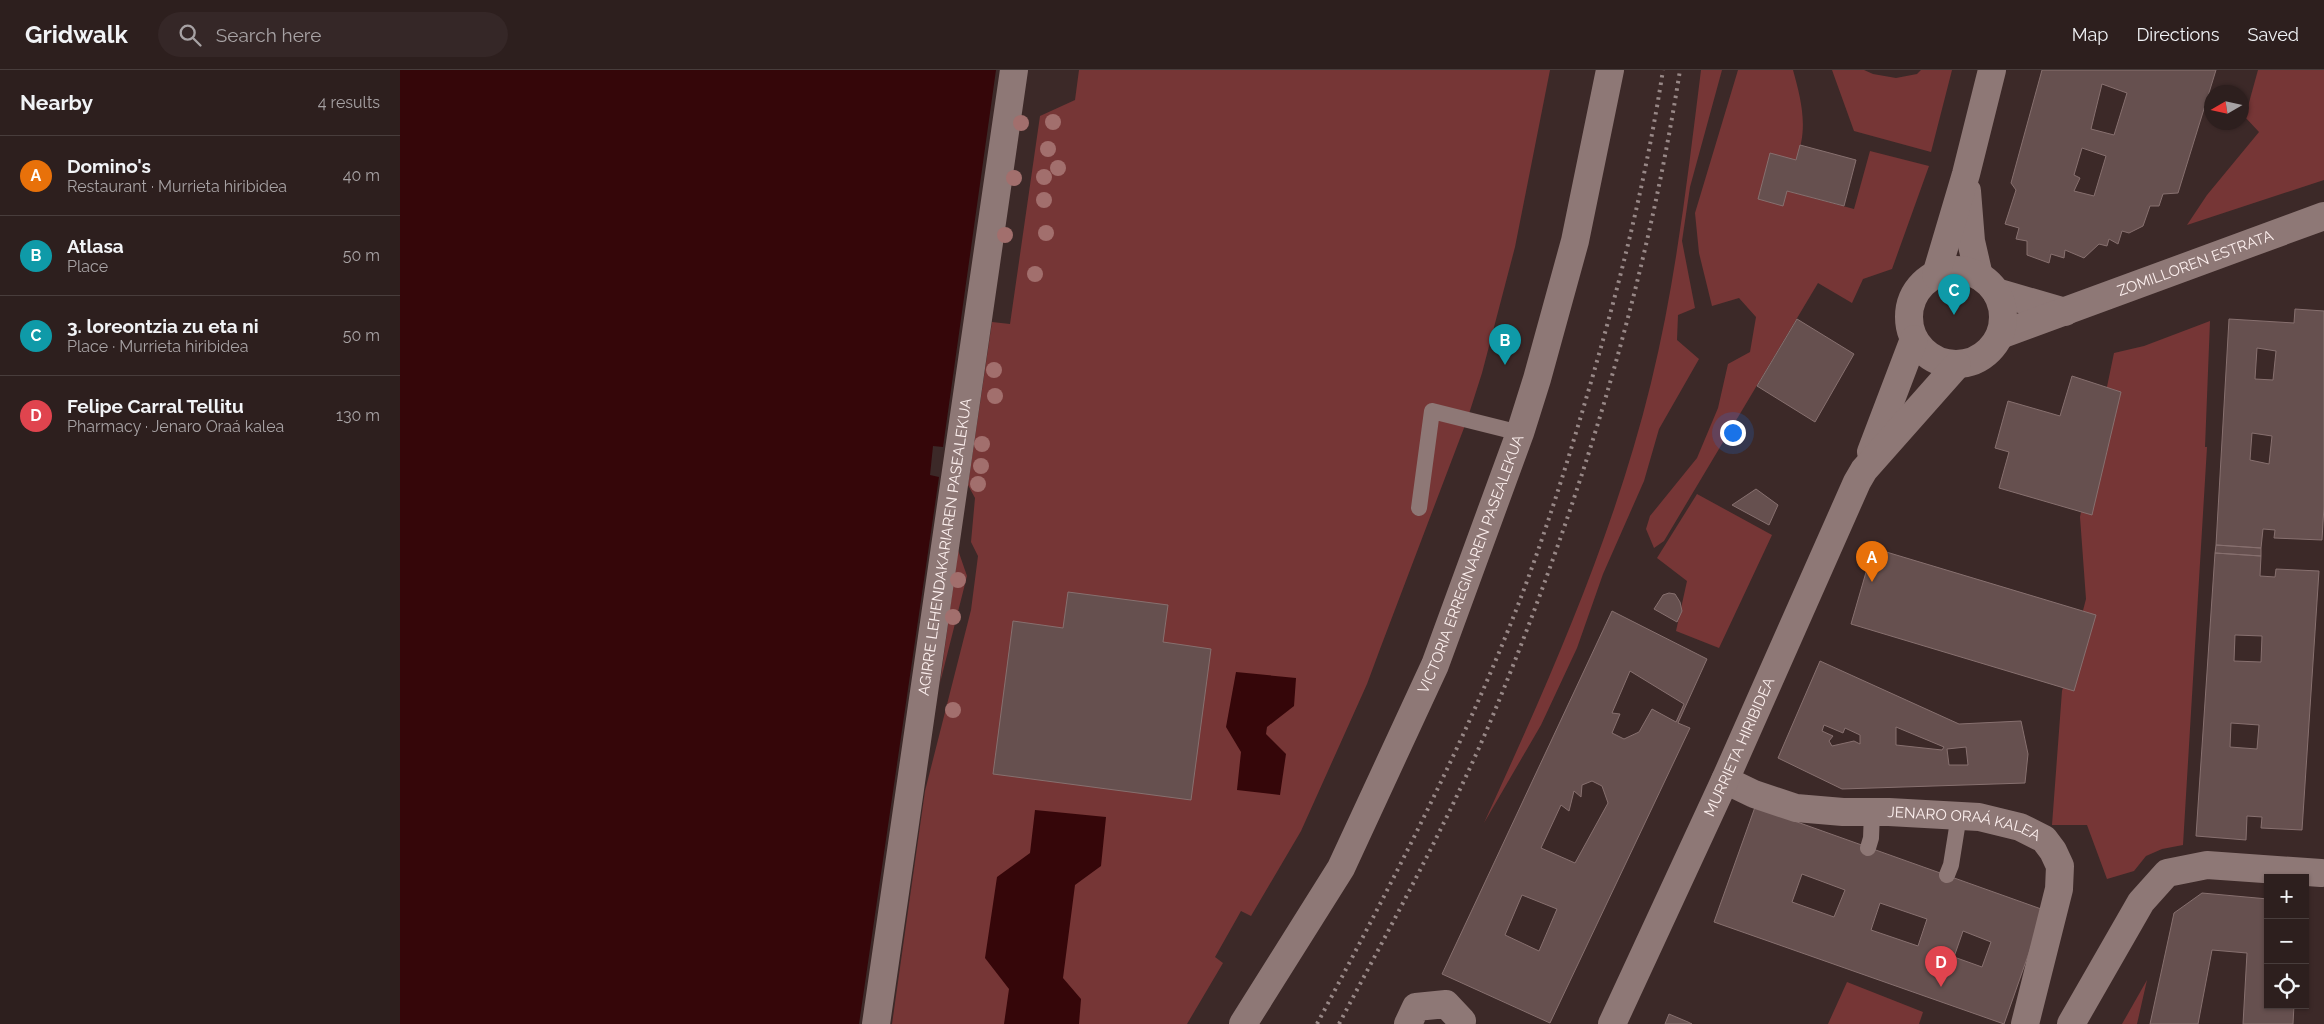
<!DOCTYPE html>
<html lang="en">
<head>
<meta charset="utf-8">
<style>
	:root { --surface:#2d1f1e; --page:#352727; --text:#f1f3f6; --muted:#a7a2a4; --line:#483d3c; --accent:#2563eb }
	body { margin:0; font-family:Raleway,sans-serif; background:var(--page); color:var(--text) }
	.controls { position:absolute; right:15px; bottom:15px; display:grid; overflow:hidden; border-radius:0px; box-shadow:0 1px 4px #0004 }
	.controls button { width:45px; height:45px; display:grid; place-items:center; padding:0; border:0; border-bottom:1px solid var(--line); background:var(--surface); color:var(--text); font:25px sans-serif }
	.compass { position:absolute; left:1804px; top:15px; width:45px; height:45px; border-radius:50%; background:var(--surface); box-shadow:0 1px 4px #0004; rotate:261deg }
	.you { position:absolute; left:1332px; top:362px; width:18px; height:18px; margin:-12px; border:4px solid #fff; border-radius:50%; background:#1a73e8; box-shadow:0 0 0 8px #1a73e833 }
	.badge { display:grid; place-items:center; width:32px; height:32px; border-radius:50%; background:var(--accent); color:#fff; font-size:16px; font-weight:700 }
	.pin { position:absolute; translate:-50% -41px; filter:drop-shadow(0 1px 2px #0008) }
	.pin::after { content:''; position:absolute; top:26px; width:18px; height:15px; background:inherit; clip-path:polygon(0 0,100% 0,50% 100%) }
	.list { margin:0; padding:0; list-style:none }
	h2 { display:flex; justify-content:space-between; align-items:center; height:65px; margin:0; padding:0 20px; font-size:21px }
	h2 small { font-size:16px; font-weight:400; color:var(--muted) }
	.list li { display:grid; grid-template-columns:32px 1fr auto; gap:15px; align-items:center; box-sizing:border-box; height:80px; padding:0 20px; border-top:1px solid var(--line) }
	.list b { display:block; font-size:19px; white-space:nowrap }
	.list p { margin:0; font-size:16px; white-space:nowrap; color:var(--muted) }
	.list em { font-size:16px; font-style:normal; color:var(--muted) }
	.icon { flex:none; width:28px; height:28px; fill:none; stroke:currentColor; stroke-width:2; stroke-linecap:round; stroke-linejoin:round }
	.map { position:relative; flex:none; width:1924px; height:954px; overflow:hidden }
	header { display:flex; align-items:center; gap:30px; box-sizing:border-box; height:70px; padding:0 25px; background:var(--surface); border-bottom:1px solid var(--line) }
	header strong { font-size:24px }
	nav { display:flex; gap:28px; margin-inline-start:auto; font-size:18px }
	.search { width:350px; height:45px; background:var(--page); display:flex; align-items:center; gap:12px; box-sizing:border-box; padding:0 18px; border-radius:28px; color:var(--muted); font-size:19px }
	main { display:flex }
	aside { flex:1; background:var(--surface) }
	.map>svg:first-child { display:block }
	.green { fill:#763636 }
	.water { fill:#350609 }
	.building { fill:#66504f; stroke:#87706f; fill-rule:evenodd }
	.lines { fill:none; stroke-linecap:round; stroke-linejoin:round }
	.lane { stroke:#8e7876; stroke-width:16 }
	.street { stroke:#8e7876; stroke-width:28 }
	.secondary { stroke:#8e7876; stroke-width:28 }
	.rail { stroke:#988887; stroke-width:4; stroke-dasharray:2.5 5; stroke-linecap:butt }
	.tree { fill:#a26f6d }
	.labels { text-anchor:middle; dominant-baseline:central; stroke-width:5; stroke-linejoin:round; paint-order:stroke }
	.street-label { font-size:15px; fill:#fdf0ef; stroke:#311f1e }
</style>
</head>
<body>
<header>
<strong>Gridwalk</strong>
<div class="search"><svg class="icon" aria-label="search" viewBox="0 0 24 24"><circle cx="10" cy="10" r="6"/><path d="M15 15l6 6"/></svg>Search here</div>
<nav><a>Map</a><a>Directions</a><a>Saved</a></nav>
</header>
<main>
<aside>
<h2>Nearby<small>4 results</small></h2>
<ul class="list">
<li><span class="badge" style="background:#e8710a">A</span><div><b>Domino's</b><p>Restaurant · Murrieta hiribidea</p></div><em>40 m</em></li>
<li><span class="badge" style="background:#0f9aa8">B</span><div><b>Atlasa</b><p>Place</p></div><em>50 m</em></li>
<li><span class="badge" style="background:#0f9aa8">C</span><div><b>3. loreontzia zu eta ni</b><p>Place · Murrieta hiribidea</p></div><em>50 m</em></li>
<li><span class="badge" style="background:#e0444e">D</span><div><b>Felipe Carral Tellitu</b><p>Pharmacy · Jenaro Oraá kalea</p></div><em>130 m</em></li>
</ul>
</aside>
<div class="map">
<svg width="1924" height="954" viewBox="0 0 1924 954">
	<rect width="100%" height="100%" fill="#3c2928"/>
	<path class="green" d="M679,0h471l-35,177 -33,126 -15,47 -87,229 -13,35 -66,147 -50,85 -10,-5 -26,46 8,6 -36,61h-295l33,-233 46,-181 7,-54 -7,-14 4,-44 -7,-13 24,-163 18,2 30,-208 35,-16z
		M1301,0h21l-32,117 -8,54 13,67 -17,7 -1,25 22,19 -40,70 -15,52 -41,93 -26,74 -36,77 -57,98c65,-142 130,-288 167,-440 25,-102 37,-209 50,-313z
		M1338,0h55c8,29 16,59 3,89 -4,9 -29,31 -37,40l24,6 4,-14 67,18 16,-58 59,15 -37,103 -29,10 -11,24 -34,-20 -154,258 -10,7 -8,-19 4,-13 47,-58 21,-50 10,-44 22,-12 6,-35 -17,-19 -27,8 -13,-53 -4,-40z
		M1432,0h32l9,4 23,4 21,-4 4,-4h31l-21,82 -77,-21z
		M1858,0h66v110l-137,45 20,-30 52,-63 -14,-15z
		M1810,251l-5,126h2l-24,398 -21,4 -16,7 -12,15 -27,8 -20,-54h-35l10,-134 24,-92 -6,-82 34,-164 30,-7z
		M1297,424l75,41 -53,113 -43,-17 11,-50 -30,-23z
		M558,480l9,26 -27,107z
		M1747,910l-10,44h-15z
		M1447,912l76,30 -4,12h-91z"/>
	<path class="water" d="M0,0h596l-53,377 -10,-1 -3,29 9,2 -80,547h-459z
		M836,602l60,6 -2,28 -27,21 -1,7 20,20 -6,41 -43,-5 4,-38 -15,-25z
		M635,740l71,7 -5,49 -26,19 -12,93 18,21 -2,25h-75l5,-35 -24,-31 12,-81 33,-24z"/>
	<path class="building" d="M1642,0h174l-38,123 -15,1 -4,12h-9l-7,20 -14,7 -7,-2 -4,13 -9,-5 -2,7 -8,-2 -15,14 -19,-8 -1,8 -13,-4 -2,9 -22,-8v-14l-11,-2 3,-11 -14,-4 11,-34 -5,-7zM1702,14l25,9 -13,42 -23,-6zM1682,78l24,8 -12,40 -20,-5 6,-13 -6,-3z
		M1400,75l56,15 -12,46 -57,-15 -4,15 -25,-7 12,-46 26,7z
		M1895,239l29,2v195l-2,34 -48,-2 1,-8 -12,-1 -2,19 -45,-3 13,-226 65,4zM1857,278l19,3 -3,29 -18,-1zM1852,363l20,3 -3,28 -19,-4z
		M1397,249l57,35 -39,68 -58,-36z
		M1672,306l49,16 -29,123 -93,-27 10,-36 -14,-4 13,-47 52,15z
		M1356,419l22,16 -9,20 -37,-20z
		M1816,475l45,3v8l-46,-3z
		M1473,478l223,67 -22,76 -223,-67z
		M1815,483l46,3 -1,20 15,1 1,-8 43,2 -17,259 -41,-2 1,-11 -15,-1 -1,24 -50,-4zM1835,565l27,1 -1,26 -27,-1zM1831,653l28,2 -2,24 -27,-2z
		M668,522l100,13 -5,37 48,7 -20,151 -198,-26 20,-153 50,7z
		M1269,523l6,1 5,8 2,9 -5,11 -23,-13 9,-14z
		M1212,541l95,48 -29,64 12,5 -140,295 -108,-49zM1230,601l54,33 -8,18 -24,-13 -13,23 -15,7 -12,-6 8,-19 -8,-1zM1192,711l10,5 6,17 -33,60 -34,-15 20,-43 8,6 5,-20 7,6 1,-12zM1122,825l35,14 -18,42 -34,-16z
		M1420,591l139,63 62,-3 7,33 -3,29 -183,6 -64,-31zM1424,655l19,8 2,-5 15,7v9l-6,-3 -22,5 -3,-5 4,-5 -11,-5zM1496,657l48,20 -2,3 -46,-5zM1566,677l2,18h-19l-2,-16z
		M1355,737l289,103 -40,114 -290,-102zM1402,804l43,16 -11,27 -42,-15zM1480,833l47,16 -9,27 -47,-16zM1563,861l28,11 -9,25 -28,-10z
		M1802,823l66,6v106h26l-1,19h-50l4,-71 -35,-3 -14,74h-48l24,-111z
		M1269,944l19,8 4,2h-27z"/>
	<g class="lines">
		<path class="lane" d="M1019,438l13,-97 88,22
			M1468,778l3,-10 1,-26
			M1547,805l4,-10 8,-50"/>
		<g class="street">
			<path d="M1596,222l69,20"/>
			<path id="s1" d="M1600,265l324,-119"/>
			<path id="s2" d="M1325,710l29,14 42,14 47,4h46l90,5 41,10 24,12 9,12 7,15 -1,23 -34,135"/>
			<path id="s3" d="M476,954l138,-954"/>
			<path id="s4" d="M843,954l98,-156 94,-203 85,-232 17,-54 38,-138 35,-171"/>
			<path d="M1008,954l8,-17 30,-3 16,17 -2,3"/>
			<path d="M1671,954l70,-122 26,-29 40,-8 114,8"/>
		</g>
		<g class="secondary">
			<path d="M1567,121l4,50 8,35"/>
			<circle cx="1556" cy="247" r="47"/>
			<path d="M1536,205l30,-101 26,-104"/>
			<path d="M1471,382l43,-113"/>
			<path id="s5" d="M1212,954l113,-244 132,-298 7,-12 93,-105"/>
		</g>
		<path class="rail" d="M917,954c70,-132 139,-263 194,-401 29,-73 53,-149 75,-224 32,-108 60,-218 77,-329
			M939,954c55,-105 114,-210 159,-321 83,-204 148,-415 182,-633"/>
	</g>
	<g class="tree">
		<circle cx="653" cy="52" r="8"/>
		<circle cx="621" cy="53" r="8"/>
		<circle cx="648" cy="79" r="8"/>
		<circle cx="658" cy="98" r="8"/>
		<circle cx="644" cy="107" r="8"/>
		<circle cx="614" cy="108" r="8"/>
		<circle cx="644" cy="130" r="8"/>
		<circle cx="646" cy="163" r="8"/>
		<circle cx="605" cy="165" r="8"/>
		<circle cx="635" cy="204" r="8"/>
		<circle cx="594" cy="300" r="8"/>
		<circle cx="595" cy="326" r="8"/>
		<circle cx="582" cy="374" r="8"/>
		<circle cx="581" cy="396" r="8"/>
		<circle cx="578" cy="414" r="8"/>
		<circle cx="558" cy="510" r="8"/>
		<circle cx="553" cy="547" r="8"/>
		<circle cx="553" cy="640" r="8"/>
	</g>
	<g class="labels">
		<g class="street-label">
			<text stroke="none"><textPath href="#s1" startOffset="208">ZOMILLOREN ESTRATA</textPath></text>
			<text stroke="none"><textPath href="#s3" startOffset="482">AGIRRE LEHENDAKARIAREN PASEALEKUA</textPath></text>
			<text stroke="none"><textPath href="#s4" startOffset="515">VICTORIA ERREGINAREN PASEALEKUA</textPath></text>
			<text stroke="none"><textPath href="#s5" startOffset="305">MURRIETA HIRIBIDEA</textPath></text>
			<text stroke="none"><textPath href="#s2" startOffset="246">JENARO ORAÁ KALEA</textPath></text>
		</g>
	</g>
</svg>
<div class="controls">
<button>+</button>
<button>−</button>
<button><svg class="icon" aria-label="locate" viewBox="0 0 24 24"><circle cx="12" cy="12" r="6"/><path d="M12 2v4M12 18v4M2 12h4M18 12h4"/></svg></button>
</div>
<svg class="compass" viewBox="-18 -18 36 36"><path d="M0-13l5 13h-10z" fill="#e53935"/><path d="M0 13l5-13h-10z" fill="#a7a2a4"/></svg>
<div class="you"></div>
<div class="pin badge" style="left:1472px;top:512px;background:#e8710a">A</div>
<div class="pin badge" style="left:1105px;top:295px;background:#0f9aa8">B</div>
<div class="pin badge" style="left:1554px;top:245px;background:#0f9aa8">C</div>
<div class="pin badge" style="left:1541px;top:917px;background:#e0444e">D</div>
</div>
</main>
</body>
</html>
